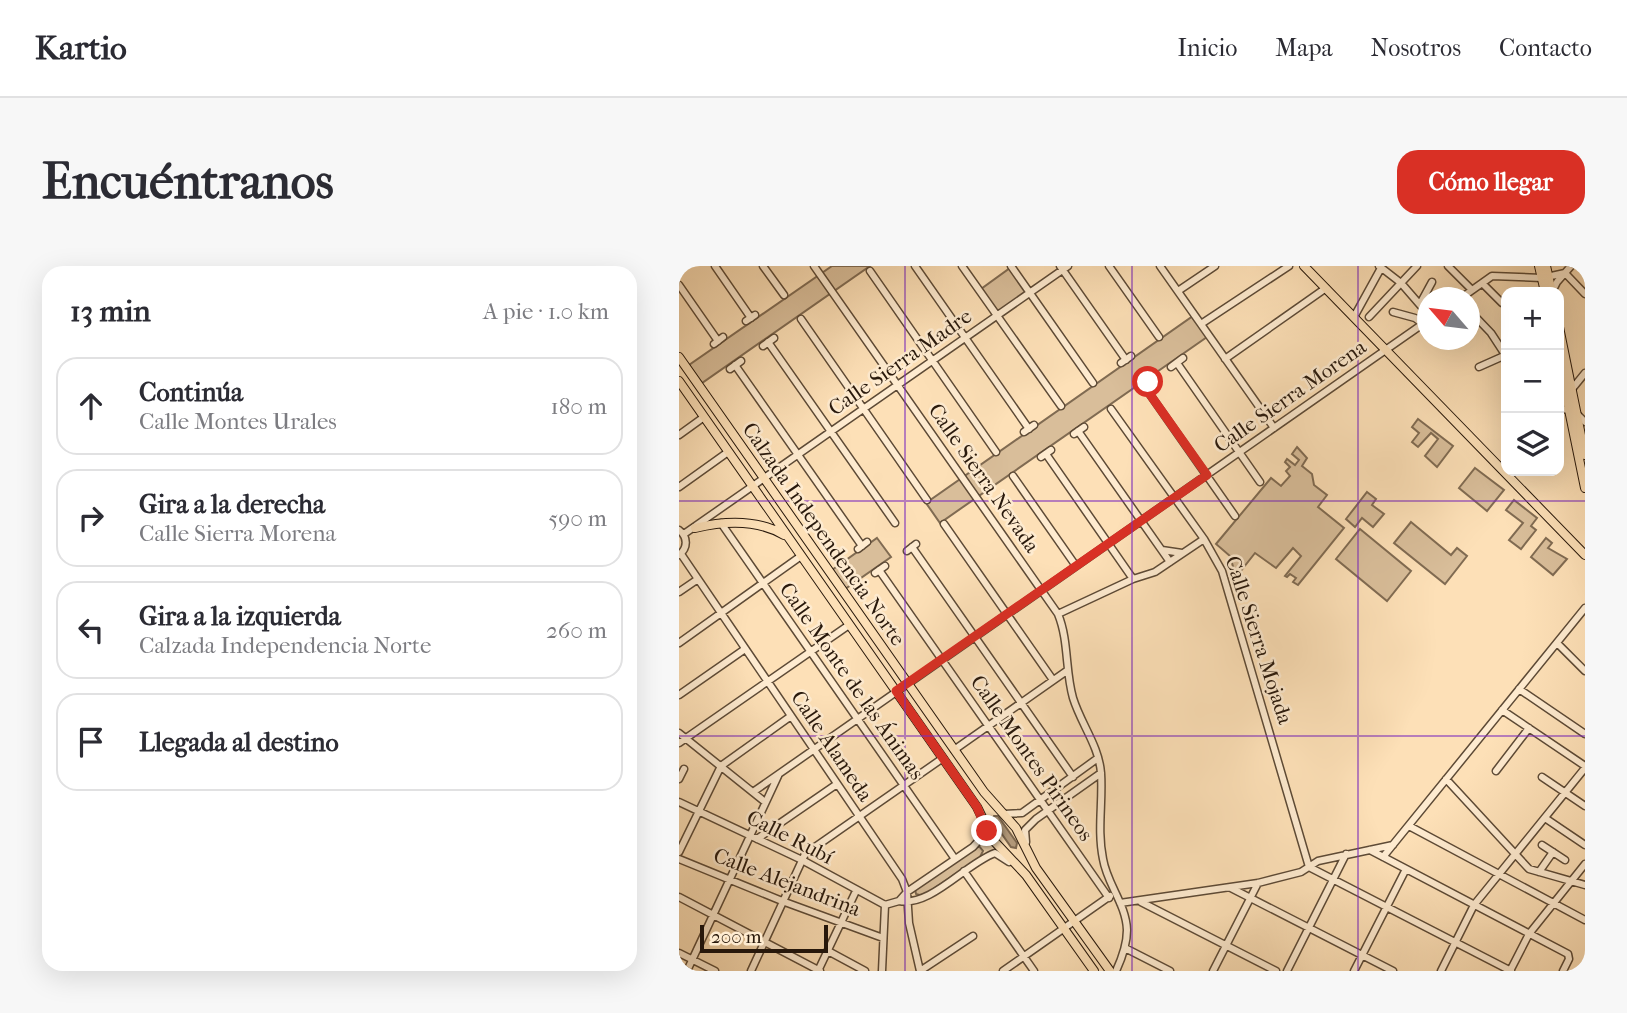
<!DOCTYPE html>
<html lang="es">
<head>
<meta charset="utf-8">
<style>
	:root { --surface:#fff; --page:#f7f7f7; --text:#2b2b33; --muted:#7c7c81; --line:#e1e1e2; --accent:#d93025 }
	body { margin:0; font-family:"IM FELL French Canon",serif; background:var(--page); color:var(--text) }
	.controls { position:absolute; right:21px; top:21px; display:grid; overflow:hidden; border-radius:14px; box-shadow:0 7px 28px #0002 }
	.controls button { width:63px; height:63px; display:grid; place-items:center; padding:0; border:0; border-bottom:2px solid var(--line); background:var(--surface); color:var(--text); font:35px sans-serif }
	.compass { position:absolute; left:738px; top:21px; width:63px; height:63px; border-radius:50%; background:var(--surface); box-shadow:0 7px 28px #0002; rotate:298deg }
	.scale { position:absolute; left:21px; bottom:18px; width:128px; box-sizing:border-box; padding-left:7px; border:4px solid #28180b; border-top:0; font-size:19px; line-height:24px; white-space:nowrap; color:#28180b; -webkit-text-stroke:5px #feebd0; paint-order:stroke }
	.stop { position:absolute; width:21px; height:21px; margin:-16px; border:5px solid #d93025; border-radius:50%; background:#fff }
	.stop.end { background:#d93025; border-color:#fff; box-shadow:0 2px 7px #0008 }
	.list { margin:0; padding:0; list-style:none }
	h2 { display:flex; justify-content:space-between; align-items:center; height:91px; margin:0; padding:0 28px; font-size:30px }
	h2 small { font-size:23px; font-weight:400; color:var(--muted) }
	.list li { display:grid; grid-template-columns:46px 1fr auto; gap:21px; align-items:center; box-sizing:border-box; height:98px; margin:0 14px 14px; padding:0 14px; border:2px solid var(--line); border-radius:21px }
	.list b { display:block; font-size:26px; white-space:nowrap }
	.list p { margin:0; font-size:23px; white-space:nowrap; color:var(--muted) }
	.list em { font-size:23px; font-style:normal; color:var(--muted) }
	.icon { flex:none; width:38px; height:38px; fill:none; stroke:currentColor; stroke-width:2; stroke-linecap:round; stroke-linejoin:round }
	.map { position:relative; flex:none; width:906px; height:705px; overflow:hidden; border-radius:21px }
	header { display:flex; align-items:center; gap:42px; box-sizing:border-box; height:98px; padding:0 35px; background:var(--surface); border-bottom:2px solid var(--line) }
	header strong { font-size:33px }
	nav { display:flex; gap:38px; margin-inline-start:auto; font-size:24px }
	.intro { display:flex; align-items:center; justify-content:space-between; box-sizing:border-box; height:168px; padding:0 42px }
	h1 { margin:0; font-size:49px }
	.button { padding:18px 32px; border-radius:21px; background:var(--accent); color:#fff; font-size:24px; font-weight:700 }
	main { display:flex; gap:42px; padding:0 42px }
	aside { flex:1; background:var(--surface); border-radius:21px; box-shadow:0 7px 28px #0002 }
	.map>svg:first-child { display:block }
	.green { fill:#d9be9a; stroke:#806b52; stroke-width:2 }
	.water { fill:#b59c7d; stroke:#7d674f; stroke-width:2 }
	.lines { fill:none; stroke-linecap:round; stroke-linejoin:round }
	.minor-casing { stroke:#5d4a36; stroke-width:9 }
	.major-casing { stroke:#28180b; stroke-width:10 }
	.minor { stroke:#feebd0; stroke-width:6 }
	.major { stroke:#fde0b7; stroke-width:8 }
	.route { stroke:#d93025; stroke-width:9 }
	.grid { fill:none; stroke:#7b2cbf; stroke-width:2; stroke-opacity:0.55 }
	.labels { text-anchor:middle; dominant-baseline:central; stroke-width:5; stroke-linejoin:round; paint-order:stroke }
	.street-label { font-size:21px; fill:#28180b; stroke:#feebd0 }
</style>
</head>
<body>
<header>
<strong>Kartio</strong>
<nav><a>Inicio</a><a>Mapa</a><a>Nosotros</a><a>Contacto</a></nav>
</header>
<div class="intro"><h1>Encuéntranos</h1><a class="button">Cómo llegar</a></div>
<main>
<aside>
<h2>13 min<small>A pie · 1.0 km</small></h2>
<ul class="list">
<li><svg class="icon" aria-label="ahead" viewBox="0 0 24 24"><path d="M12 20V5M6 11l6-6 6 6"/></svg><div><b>Continúa</b><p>Calle Montes Urales</p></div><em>180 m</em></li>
<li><svg class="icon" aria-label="right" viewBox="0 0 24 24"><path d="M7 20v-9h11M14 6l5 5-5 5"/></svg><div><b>Gira a la derecha</b><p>Calle Sierra Morena</p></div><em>590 m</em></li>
<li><svg class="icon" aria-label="left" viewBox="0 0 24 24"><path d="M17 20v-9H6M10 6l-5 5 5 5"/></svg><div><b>Gira a la izquierda</b><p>Calzada Independencia Norte</p></div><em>260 m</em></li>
<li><svg class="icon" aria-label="arrive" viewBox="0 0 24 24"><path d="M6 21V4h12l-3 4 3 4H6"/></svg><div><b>Llegada al destino</b></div></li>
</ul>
</aside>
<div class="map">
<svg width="906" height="705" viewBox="0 0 906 705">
	<rect width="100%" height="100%" fill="#fde0b7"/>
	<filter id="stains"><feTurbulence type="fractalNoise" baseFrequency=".00286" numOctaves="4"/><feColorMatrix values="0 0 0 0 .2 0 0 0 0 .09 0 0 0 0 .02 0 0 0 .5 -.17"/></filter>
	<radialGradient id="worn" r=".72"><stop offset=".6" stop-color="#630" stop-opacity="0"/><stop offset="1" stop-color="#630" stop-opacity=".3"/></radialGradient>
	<path class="green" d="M153,0h38l-168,117 -13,-18z
		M331,2l16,24 -28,20 -17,-23z
		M514,50l14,21 -267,186 -14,-20z
		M739,153l35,27 -16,21 -12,-11 13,-17 -7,-6 -13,14 -6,-5 7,-9 -7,-6z
		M618,181l10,11 -5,8 10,8 2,11 13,10 -9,12 26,21 -46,57 -5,-3 3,-4 -6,-4 -3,3 -2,-1 16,-20 -8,-8 -17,20 -21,-15 -19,24 -6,-21 -14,-12 55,-66 10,8 9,-10 -4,-5 4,-4 -5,-5 2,-3 8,6 4,-5 -7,-6z
		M796,202l29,22 -17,21 -28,-23z
		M688,226l9,7 -4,6 12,9 -11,13 -11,-9 -7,9 -9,-8z
		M835,234l23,18 -6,8 5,4 -15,19 -12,-9 14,-17 -17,-13z
		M732,256l40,33 6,-7 10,8 -22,28 -51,-41z
		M681,263l51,42 -24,30 -51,-42z
		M198,272l14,19 -46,32 -13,-19z
		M867,272l6,5 -4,5 19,11 -14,16 -22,-18z
		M300,580l4,5 -3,6 -57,39 -7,-2 -1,-5z"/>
	<path class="water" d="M315,550h4l19,27 -1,5 -5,-1 -19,-27z"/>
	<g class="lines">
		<g class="minor-casing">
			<path id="minor" d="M36,0l36,52
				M84,0l21,29
				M135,0l244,348c11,27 7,56 15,84 8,26 26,48 28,75 2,29 -4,57 2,86 4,25 23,45 24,71 0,15 -5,28 -11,41
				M236,0l114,163
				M283,0l99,140
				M332,0l82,117
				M381,0l66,94
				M430,0l50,71
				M481,0l114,162
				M700,0l22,17 26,30
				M769,0l24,24
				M191,5l126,181
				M886,7l20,21
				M803,17l20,20
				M0,19l39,56
				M499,25l37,-25
				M873,26l5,-10 14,-16
				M782,32l31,-22 50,2 23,-5
				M741,38l12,-22
				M790,44l22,23 15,23
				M714,46l22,6 8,6
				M675,51l27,-49
				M690,51l48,-51
				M122,53l126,181
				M67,55l9,-6
				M522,58l88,-58
				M89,76l127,181
				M35,78l9,-7
				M84,80l11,-8
				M546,93l101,-71
				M442,97l10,-7
				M498,97l83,119
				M56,99l127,181
				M492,101l12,-9
				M800,101l27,-12
				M51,103l11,-8
				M465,120l91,130
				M880,139l26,-32
				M432,143l93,130 18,32 87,296 202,104
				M880,143l14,1 12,12
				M399,165l92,131
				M345,166l10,-7
				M395,168l10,-7
				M0,169l25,-18
				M367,188l87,125
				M362,191l10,-7
				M334,210l63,90
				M0,221l49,-35
				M42,257l234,336
				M265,258l109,156
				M0,264c9,7 9,18 0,25
				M5,268l384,-268
				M233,281l161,230
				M179,283l9,-7
				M483,284l20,3
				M228,285l9,-7
				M2,288l221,325 5,13 2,31 11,48
				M200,304l230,328
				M196,307l10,-7
				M0,326l19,-13
				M379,348l75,-35 22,-7 49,-33
				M0,377l122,-87
				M878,377l28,28
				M840,423l66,45
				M0,429l66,-46
				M823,444l83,56
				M0,467l86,69
				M0,477l170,-118
				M275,484l114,-80
				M817,505l33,-43
				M863,511l43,29
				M0,513l5,-10
				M767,513l83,90 56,16
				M74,526l674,-471
				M0,536l123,58 83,45
				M325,548l18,-1 76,-55
				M866,552l40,27
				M730,560l176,94
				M78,573l80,-55
				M347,576l-1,-12 11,-11 65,-46
				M863,579l23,15
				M691,584l198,104 1,5 -6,12
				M0,586l42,-86 70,-50
				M704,591l202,-249
				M0,593l103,42 101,37
				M285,605l70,100
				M860,606l14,-20
				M552,622l162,83
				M0,631l141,74
				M220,635c32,6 66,-37 96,-48l14,9
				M462,636l135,69
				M441,637l138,-20 43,-11 17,-11 75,-16
				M206,639l14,-4 8,-9 66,-45 9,-10 2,-14
				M446,682l45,23
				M149,685l37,20
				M0,687l36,18
				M8,705l91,-195
				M72,705l54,-117 138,-96
				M139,705l38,-80
				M203,705l3,-66
				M241,705l53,-35
				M324,705l107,-75
				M534,705l45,-88
				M608,705l59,-117
				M675,705l52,-102
				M762,705l33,-66 111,-137
				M831,705l19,-37 56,-70"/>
		</g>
		<g class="major-casing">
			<path id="major" d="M625,0l281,289
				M860,0l6,26
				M867,0l6,26
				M880,61l26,128
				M0,91l305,435 32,36 20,40 74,103
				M880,95l26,127
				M0,115l298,426 16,33 33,35 68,96
				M16,262c29,-7 62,-9 89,7"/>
		</g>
		<use href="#minor" class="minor"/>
		<use href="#major" class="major"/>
	</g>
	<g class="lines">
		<path class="route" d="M308,565l-10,-24 -81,-116 311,-216 -63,-89 4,-4"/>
	</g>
	<path class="grid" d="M226,0v705M453,0v705M679,0v705M0,235h906M0,470h906"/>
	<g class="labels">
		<g class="street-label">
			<text transform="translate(221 96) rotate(-35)">Calle Sierra Madre</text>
			<text transform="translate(611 130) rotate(-35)">Calle Sierra Morena</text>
			<text transform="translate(305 212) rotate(55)">Calle Sierra Nevada</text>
			<text transform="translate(145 268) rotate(55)">Calzada Independencia Norte</text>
			<text transform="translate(580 374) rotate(72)">Calle Sierra Mojada</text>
			<text transform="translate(173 415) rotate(55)">Calle Monte de las Ánimas</text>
			<text transform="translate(153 480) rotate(56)">Calle Alameda</text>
			<text transform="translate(353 492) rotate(55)">Calle Montes Pirineos</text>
			<text transform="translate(111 571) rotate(27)">Calle Rubí</text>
			<text transform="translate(108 616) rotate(21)">Calle Alejandrina</text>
		</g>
	</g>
	<rect width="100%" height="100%" filter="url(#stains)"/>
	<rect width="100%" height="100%" fill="url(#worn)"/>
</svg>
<div class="controls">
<button>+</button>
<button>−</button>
<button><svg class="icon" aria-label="layers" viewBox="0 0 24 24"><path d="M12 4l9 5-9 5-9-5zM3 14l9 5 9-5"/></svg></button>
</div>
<svg class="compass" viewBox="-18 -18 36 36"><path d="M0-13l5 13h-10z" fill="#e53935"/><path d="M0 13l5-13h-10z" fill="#7c7c81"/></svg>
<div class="scale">200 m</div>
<div class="stop" style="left:469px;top:116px"></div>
<div class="stop end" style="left:308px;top:565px"></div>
</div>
</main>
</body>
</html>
